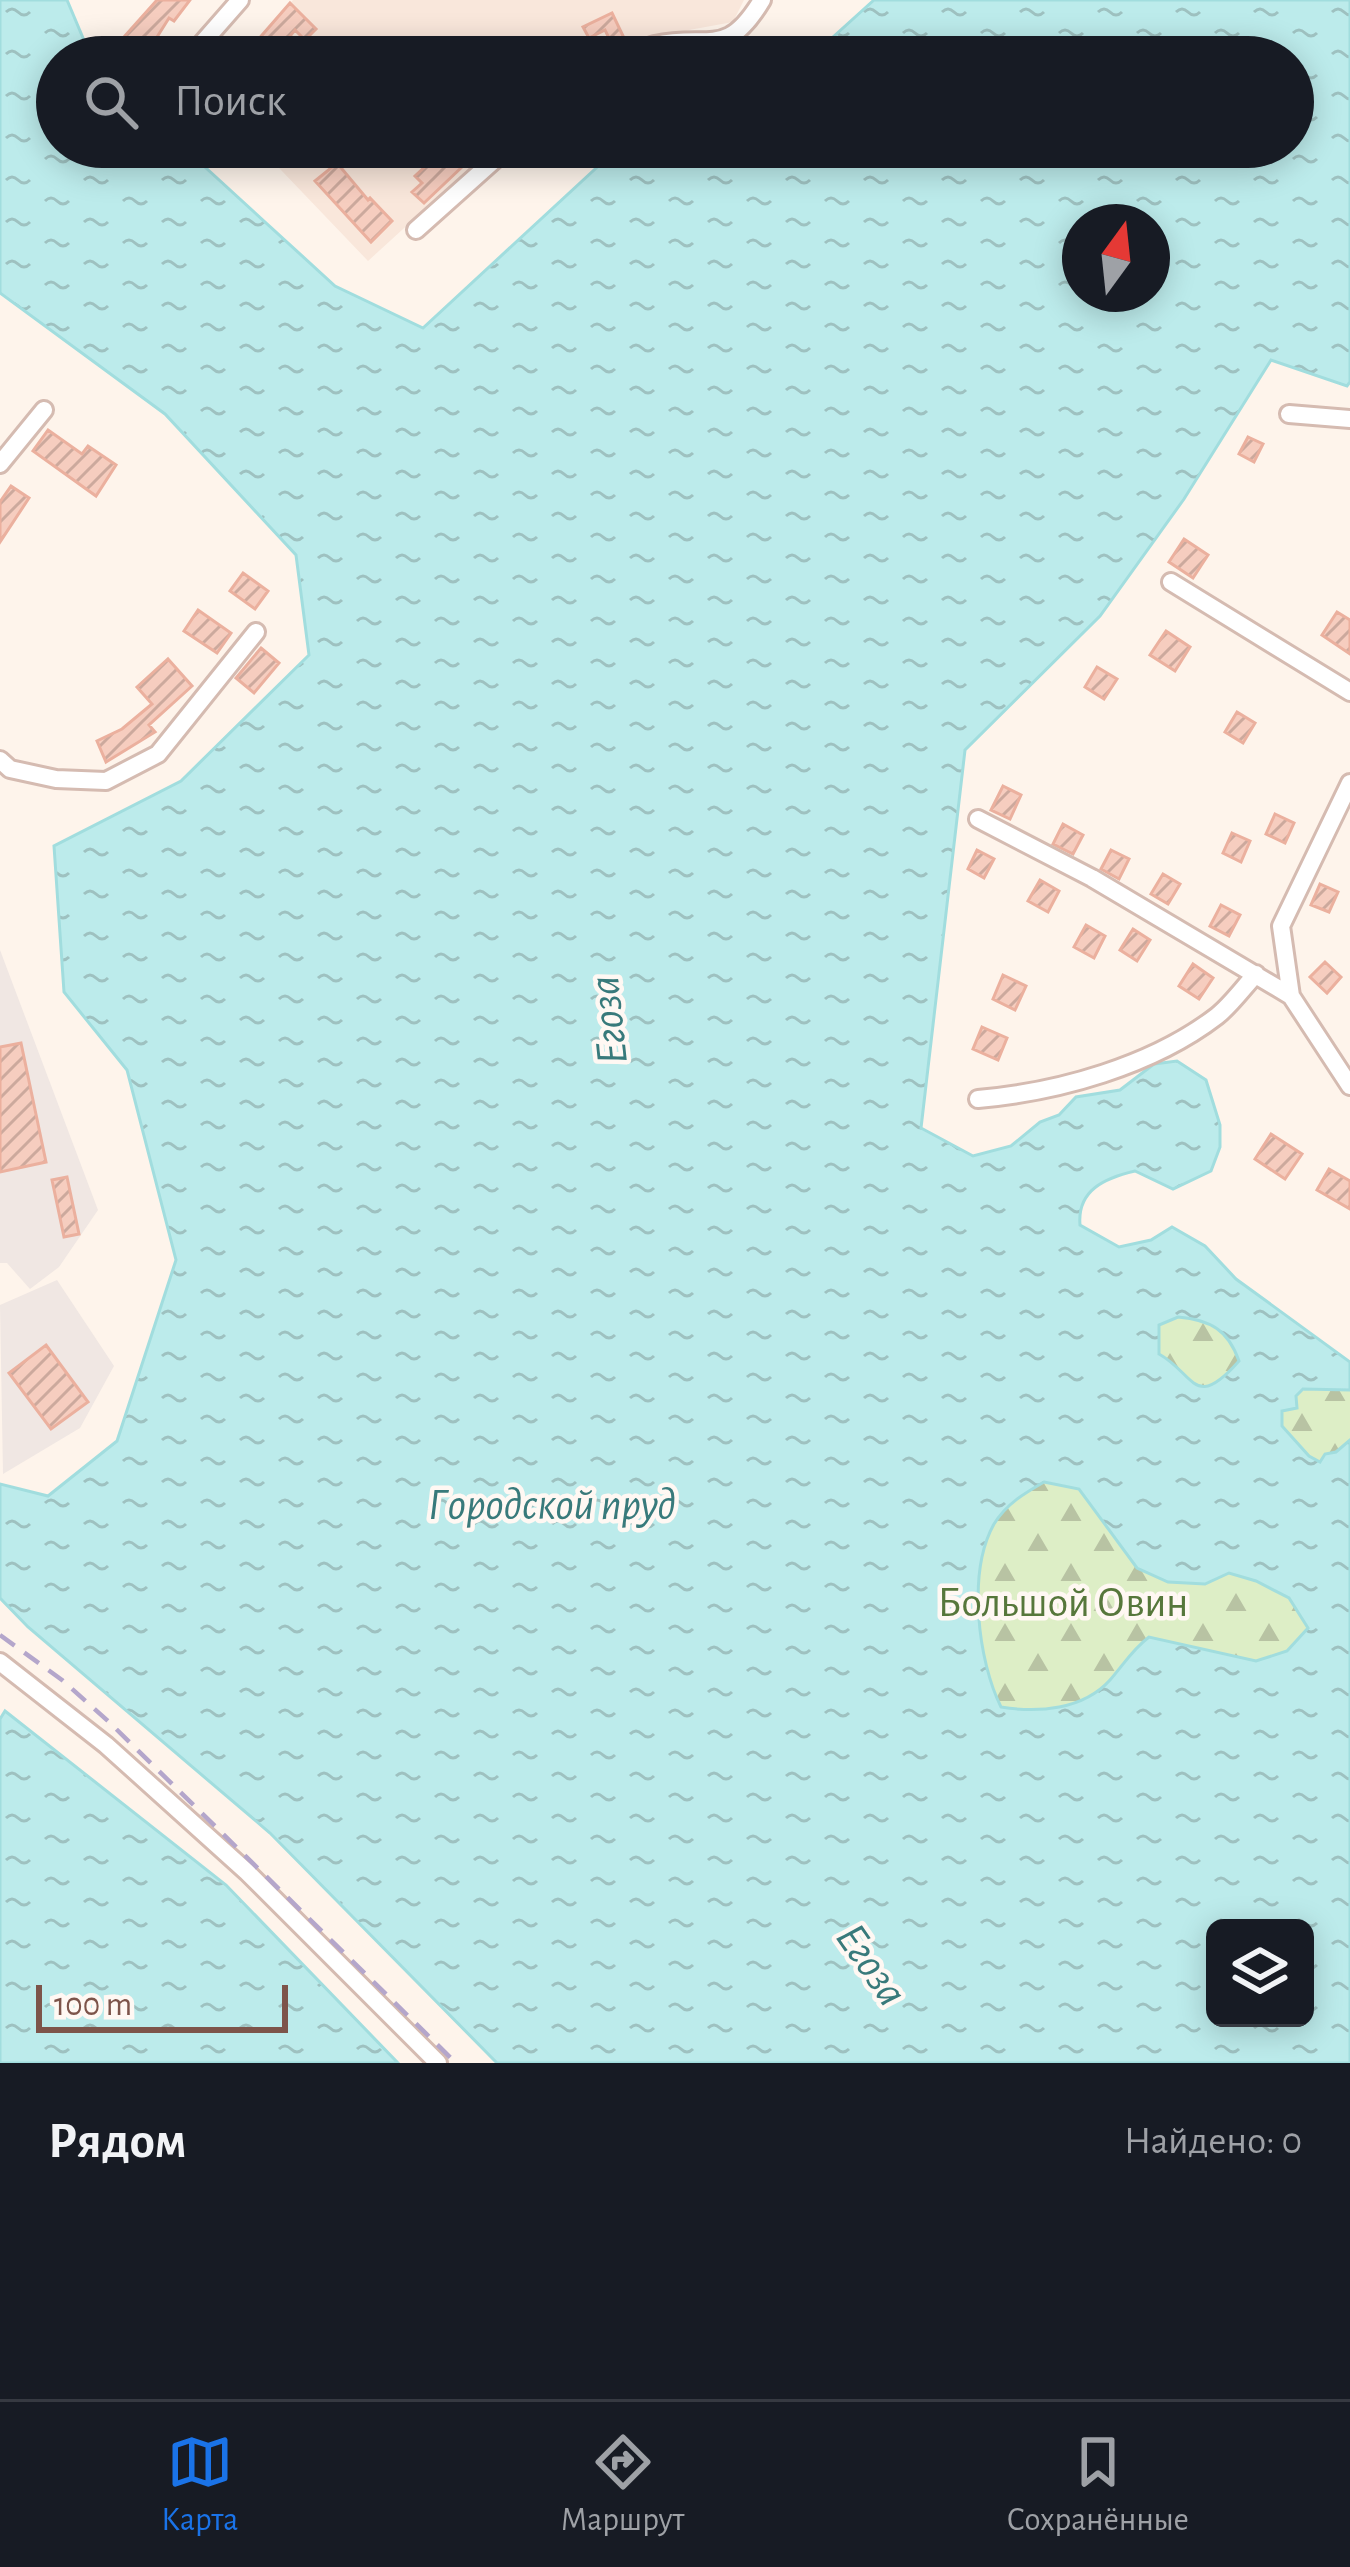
<!DOCTYPE html>
<html lang="ru">
<head>
<meta charset="utf-8">
<style>
	:root { --surface:#171b24; --page:#20242c; --text:#f1f3f6; --muted:#9ea1a6; --line:#363941; --accent:#1a73e8 }
	body { margin:0; font-family:"Alegreya Sans",sans-serif; background:var(--page); color:var(--text) }
	.controls { position:absolute; right:36px; bottom:36px; display:grid; overflow:hidden; border-radius:18px; box-shadow:0 6px 30px #0003 }
	.controls button { width:108px; height:108px; display:grid; place-items:center; padding:0; border:0; border-bottom:3px solid var(--line); background:var(--surface); color:var(--text); font:60px sans-serif }
	.compass { position:absolute; left:1062px; top:204px; width:108px; height:108px; border-radius:50%; background:var(--surface); box-shadow:0 6px 30px #0003; rotate:15deg }
	.scale { position:absolute; left:36px; bottom:30px; width:252px; box-sizing:border-box; padding-left:12px; border:6px solid #7d544a; border-top:0; font-size:33px; line-height:42px; white-space:nowrap; color:#7d544a; -webkit-text-stroke:9px #fff8f3; paint-order:stroke }
	.list { margin:0; padding:0; list-style:none }
	h2 { display:flex; justify-content:space-between; align-items:center; height:156px; margin:0; padding:0 48px; font-size:51px }
	h2 small { font-size:39px; font-weight:400; color:var(--muted) }
	.icon { flex:none; width:66px; height:66px; fill:none; stroke:currentColor; stroke-width:2; stroke-linecap:round; stroke-linejoin:round }
	.map { position:relative; flex:none; width:1350px; height:2063px; overflow:hidden }
	.search { position:absolute; background:var(--surface); box-shadow:0 6px 30px #0003; left:36px; right:36px; top:36px; height:132px; display:flex; align-items:center; gap:30px; box-sizing:border-box; padding:0 42px; border-radius:66px; color:var(--muted); font-size:45px }
	.sheet { height:336px; background:var(--surface) }
	nav { display:flex; justify-content:space-around; align-items:center; box-sizing:border-box; height:168px; border-top:3px solid var(--line); background:var(--surface); font-size:33px; color:var(--muted) }
	nav a { display:grid; justify-items:center; gap:6px }
	nav .on { color:var(--accent) }
	.map>svg:first-child { display:block }
	.residential { fill:#f9e7db }
	.industrial { fill:#f0e7e3 }
	.forest { fill:url(#forest-firs) }
	.water { fill:url(#water-ripples); stroke:#a1ddde; stroke-width:3; fill-rule:evenodd }
	.building { fill:url(#building-hatch); stroke:#ebb09e; stroke-width:3 }
	.lines { fill:none; stroke-linecap:round; stroke-linejoin:round }
	.minor-casing { stroke:#d5bbb1; stroke-width:22 }
	.minor { stroke:#fff; stroke-width:16 }
	.rail { stroke:#b4a6cb; stroke-width:4.5; stroke-dasharray:18 12; stroke-linecap:butt }
	.labels { text-anchor:middle; dominant-baseline:central; stroke-width:9; stroke-linejoin:round; paint-order:stroke }
	.park-label { font-size:42px; fill:#56773b; stroke:#fff8f3 }
	.water-label { font-size:45px; font-style:italic; fill:#387a7b; stroke:#fff8f3 }
</style>
</head>
<body>
<div class="map">
<svg width="1350" height="2063" viewBox="0 0 1350 2063">
	<defs>
		<pattern id="forest-firs" width="22" height="20" patternUnits="userSpaceOnUse" patternTransform="scale(3)"><rect width="22" height="20" fill="#ddeec6"/><path d="M5 1l3.5 6h-7zM16 11l3.5 6h-7z" fill="#b8c3a3"/></pattern>
		<pattern id="water-ripples" width="26" height="14" patternUnits="userSpaceOnUse" patternTransform="scale(3)"><rect width="26" height="14" fill="#bcebeb"/><path d="M2 4q2-2 4 0t4 0M15 11q2-2 4 0t4 0" fill="none" stroke="#9ec1c0"/></pattern>
		<pattern id="building-hatch" width="6" height="6" patternUnits="userSpaceOnUse" patternTransform="scale(3)"><rect width="6" height="6" fill="#f6cdbf"/><path d="M-1 1l2-2M0 6l6-6M5 7l2-2" fill="none" stroke="#cca99d"/></pattern>
	</defs>
	<rect width="100%" height="100%" fill="#fef4eb"/>
	<path class="residential" d="M293,0h451l-11,22 -44,8 -90,27h-356z
		M259,147h234l-125,114z"/>
	<path class="industrial" d="M0,950l98,260 -39,57 -29,22 -23,-26h-7z
		M57,1280l57,86 -34,62 -77,46 -3,-169z"/>
	<path class="forest" d="M1178,1317c36,3 48,11 61,43 -48,54 -45,13 -80,-6v-29z
		M1318,1387l32,3v50l-29,22 -12,-6 -27,-30v-15l9,-3c6,-16 11,-19 27,-21z
		M1044,1482l35,6 58,80 67,16 25,-11 27,8 33,17 19,29 -21,24 -31,10 -107,-24c-17,13 -25,28 -39,43 -27,30 -72,33 -109,27 -23,-47 -34,-135 -6,-183 11,-20 30,-31 49,-42z"/>
	<path class="water" d="M0,0h67l24,57h-34v90h126l152,139 88,42 196,-181h674v-90h-482l63,-57h476v382l-3,4 -76,-26 -87,139 -84,117 -135,134 -44,378 52,28 38,-10 29,-24 19,-7 17,-18 44,-7 34,-26 23,-3 29,19 14,45v22l-9,24 -38,18 -38,-18c-30,7 -58,19 -55,54l39,22 32,-7 21,-13 33,19 31,33 114,83v28l-47,-1 -7,7 1,12 -15,3v15l27,30 11,6 5,-8 11,-2 14,-12v623h-853l-227,-230 -242,-206 -28,-29v-114l48,12 69,-55 59,-181 -49,-190 -63,-78 -10,-146 127,-65 128,-126 -13,-100 -131,-141 -165,-121zM1080,222h72v72h-72zM1178,1317c33,3 50,13 61,44 -45,51 -44,13 -80,-7v-29zM1044,1482l35,7 58,79 31,14 37,2 24,-11 27,8 33,17 19,30 -21,23 -31,10 -107,-24c-17,13 -25,27 -39,43 -27,30 -72,33 -109,27 -23,-46 -34,-135 -7,-183 12,-20 31,-31 50,-42zM1215,1928h90v90h-90z
		M5,1711l221,174 172,178h-398v-344z"/>
	<path class="building" d="M157,0h33l-16,21 -5,-3 -24,38 -22,-18z
		M290,3l26,26 -11,11 -10,-10 -22,27h-30z
		M612,13l13,27 -12,6 -8,-16 -16,8 -6,-11z
		M433,147h50l-59,56 -12,-11 10,-9 -7,-7 15,-14 -6,-6z
		M337,163l31,37 2,-2 22,23 -21,21 -56,-61z
		M48,430l34,24 6,-8 28,19 -20,31 -63,-45z
		M1248,437l15,7 -9,18 -15,-8z
		M11,486l18,12 -29,44v-40z
		M1184,539l24,16 -15,23 -24,-16z
		M243,573l25,18 -13,18 -25,-18z
		M198,610l33,23 -14,20 -33,-22z
		M1337,612l13,8v34l-28,-19z
		M1166,631l24,16 -15,24 -25,-16z
		M261,648l18,15 -25,30 -18,-15z
		M168,659l24,27 -43,39 6,7 -49,30 -9,-21 25,-12 30,-25 -15,-17z
		M1097,667l20,12 -13,20 -19,-12z
		M1237,712l18,11 -12,20 -18,-11z
		M1003,786l18,9 -11,24 -19,-9z
		M1275,814l19,9 -9,20 -19,-9z
		M1063,824l20,11 -10,19 -20,-10z
		M1232,833l18,8 -9,21 -18,-9z
		M977,850l17,9 -10,19 -16,-9z
		M1111,850l18,9 -10,20 -18,-10z
		M1163,874l17,10 -12,20 -17,-10z
		M1040,880l19,11 -11,21 -20,-11z
		M1320,884l18,8 -9,20 -18,-7z
		M1221,905l19,10 -11,21 -19,-10z
		M1086,925l19,11 -11,22 -20,-11z
		M1133,929l17,11 -13,21 -17,-11z
		M1325,962l16,15 -14,16 -17,-16z
		M1193,964l20,14 -14,21 -20,-13z
		M1003,975l23,11 -11,24 -22,-11z
		M982,1027l25,11 -9,22 -25,-11z
		M21,1043l25,119 -46,10v-125z
		M1271,1134l31,20 -17,25 -30,-20z
		M1329,1169l21,12v28l-33,-19z
		M67,1177l12,57 -15,3 -12,-57z
		M46,1345l42,57 -37,27 -42,-56z"/>
	<g class="lines">
		<g class="minor-casing">
			<path id="minor" d="M190,57l50,-57
				M629,57c8,-4 18,-10 26,-12 54,-12 71,15 107,-45
				M416,230l93,-83
				M1289,414l61,5
				M0,464l44,-54
				M1171,582l179,110
				M0,760l10,9 46,10 50,2 52,-27 98,-122
				M978,819l114,59 199,118 59,90
				M1291,996l-10,-70 69,-143
				M978,1099c80,-7 174,-33 239,-83 14,-11 26,-28 39,-42
				M0,1662l106,83 141,127 191,191"/>
		</g>
		<use href="#minor" class="minor"/>
		<path class="rail" d="M0,1635l62,45 46,41 348,342"/>
	</g>
	<g class="labels">
		<g class="park-label">
			<text x="1063" y="1603">Большой Овин</text>
		</g>
		<g class="water-label">
			<text transform="translate(609 1020) rotate(-96)">Егоза</text>
			<text x="552" y="1505">Городской пруд</text>
			<text transform="translate(871 1965) rotate(55)">Егоза</text>
		</g>
	</g>
</svg>
<div class="controls">
<button><svg class="icon" aria-label="layers" viewBox="0 0 24 24"><path d="M12 4l9 5-9 5-9-5zM3 14l9 5 9-5"/></svg></button>
</div>
<svg class="compass" viewBox="-18 -18 36 36"><path d="M0-13l5 13h-10z" fill="#e53935"/><path d="M0 13l5-13h-10z" fill="#9ea1a6"/></svg>
<div class="scale">100 m</div>
<div class="search"><svg class="icon" aria-label="search" viewBox="0 0 24 24"><circle cx="10" cy="10" r="6"/><path d="M15 15l6 6"/></svg>Поиск</div>
</div>
<section class="sheet">
<h2>Рядом<small>Найдено: 0</small></h2>
<ul class="list">
</ul>
</section>
<nav>
<a class="on"><svg class="icon" aria-label="map" viewBox="0 0 24 24"><path d="M3 6l6-2 6 2 6-2v14l-6 2-6-2-6 2zM9 4v14M15 6v14"/></svg>Карта</a>
<a><svg class="icon" aria-label="directions" viewBox="0 0 24 24"><path d="M12 3l9 9-9 9-9-9zM9 14v-3h6M13 9l2 2-2 2"/></svg>Маршрут</a>
<a><svg class="icon" aria-label="saved" viewBox="0 0 24 24"><path d="M7 4h10v16l-5-4-5 4z"/></svg>Сохранённые</a>
</nav>
</body>
</html>
